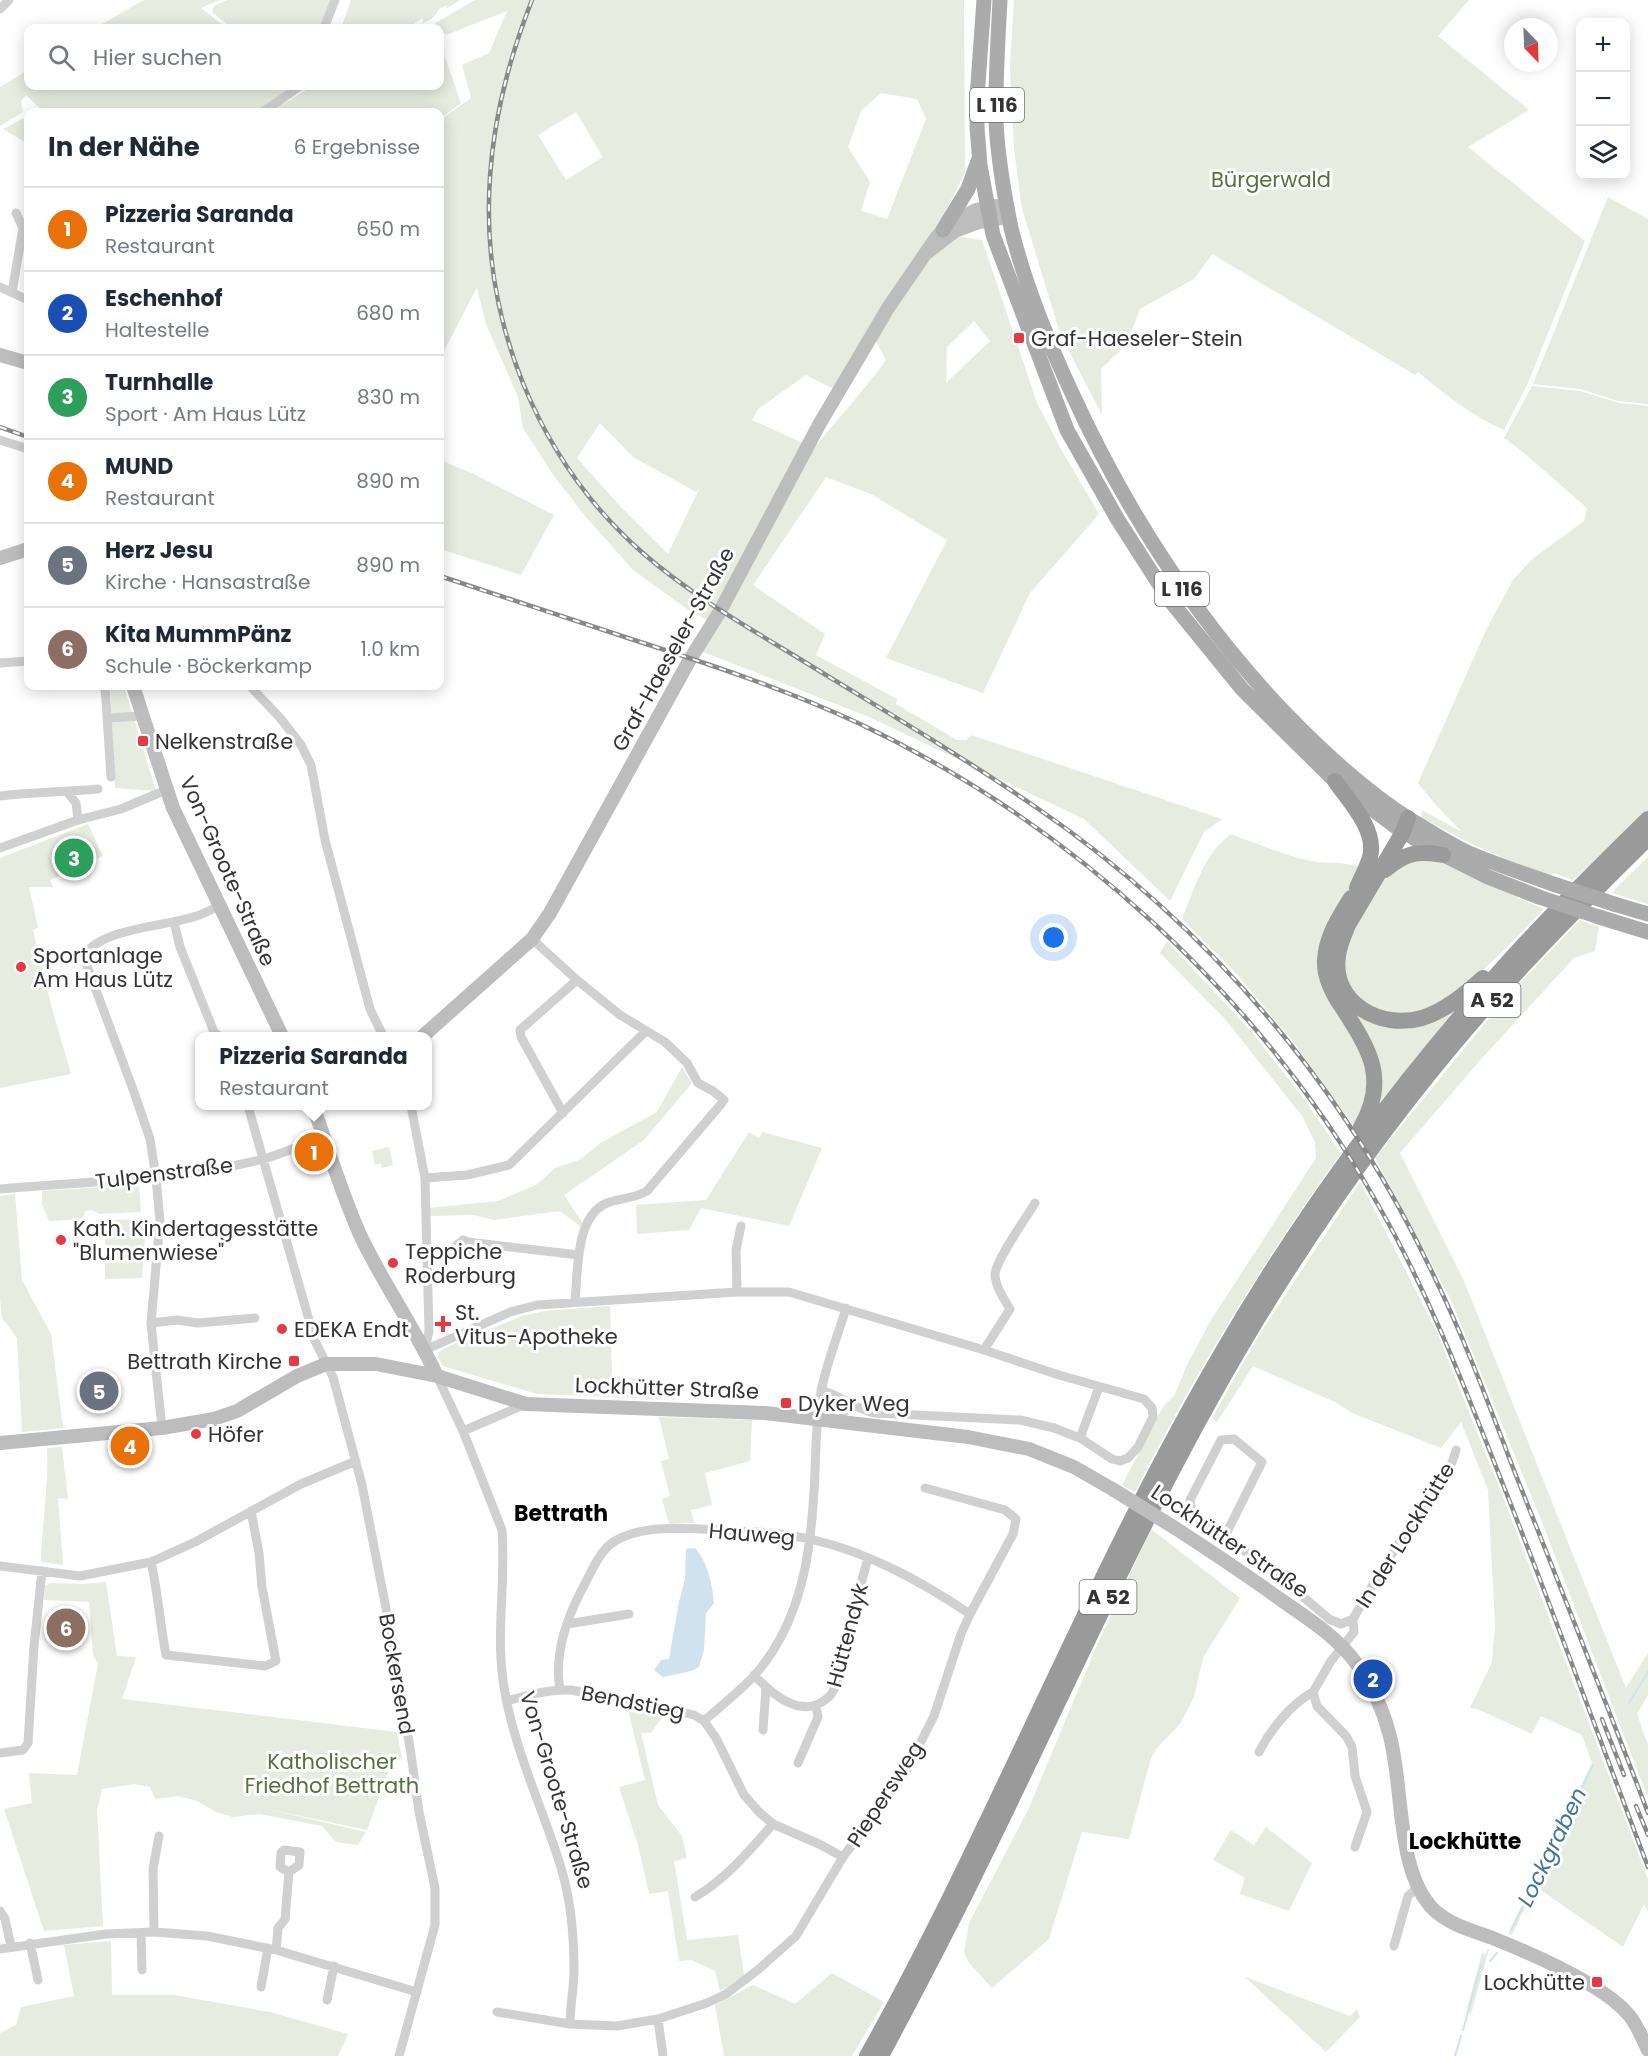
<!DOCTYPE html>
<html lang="de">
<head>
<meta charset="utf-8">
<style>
	:root { --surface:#fff; --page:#f2f2f3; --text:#1f2937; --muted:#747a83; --line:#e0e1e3; --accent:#d93025 }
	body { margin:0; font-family:Poppins,sans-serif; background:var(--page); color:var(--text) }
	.controls { position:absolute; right:18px; top:18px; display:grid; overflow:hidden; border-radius:12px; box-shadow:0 3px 15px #0003 }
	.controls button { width:54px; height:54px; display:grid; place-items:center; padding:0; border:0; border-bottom:2px solid var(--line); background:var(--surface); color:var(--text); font:30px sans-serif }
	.compass { position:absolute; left:1504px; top:18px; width:54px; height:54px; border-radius:50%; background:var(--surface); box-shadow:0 3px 15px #0003; rotate:157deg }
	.you { position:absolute; left:1054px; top:938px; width:21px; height:21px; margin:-15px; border:4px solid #fff; border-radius:50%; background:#1a73e8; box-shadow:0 0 0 9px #1a73e833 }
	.badge { display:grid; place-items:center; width:39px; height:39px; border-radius:50%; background:var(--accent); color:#fff; font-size:20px; font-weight:700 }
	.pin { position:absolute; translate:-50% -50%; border:3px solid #fff; box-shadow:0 2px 6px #0006 }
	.popup { position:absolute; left:195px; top:1032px; width:237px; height:78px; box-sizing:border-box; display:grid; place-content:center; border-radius:12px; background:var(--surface); filter:drop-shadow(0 2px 4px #0005); font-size:20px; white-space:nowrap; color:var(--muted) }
	.popup b { font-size:22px; color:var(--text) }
	.popup::after { content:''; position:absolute; left:50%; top:100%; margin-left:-12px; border:12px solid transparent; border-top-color:var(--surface) }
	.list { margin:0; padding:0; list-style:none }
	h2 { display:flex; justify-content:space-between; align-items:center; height:78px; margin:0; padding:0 24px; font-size:26px }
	h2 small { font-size:20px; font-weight:400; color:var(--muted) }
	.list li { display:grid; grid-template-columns:39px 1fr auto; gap:18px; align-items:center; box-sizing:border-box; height:84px; padding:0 24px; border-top:2px solid var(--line) }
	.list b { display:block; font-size:22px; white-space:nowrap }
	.list p { margin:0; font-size:20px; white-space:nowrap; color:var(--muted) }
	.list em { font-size:20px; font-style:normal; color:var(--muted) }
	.icon { flex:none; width:33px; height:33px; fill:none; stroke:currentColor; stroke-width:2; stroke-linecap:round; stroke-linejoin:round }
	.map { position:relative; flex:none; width:1648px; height:2056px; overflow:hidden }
	.search { position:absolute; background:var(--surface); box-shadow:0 3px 15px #0003; left:24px; top:24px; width:420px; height:66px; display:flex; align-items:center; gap:15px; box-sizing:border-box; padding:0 21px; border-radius:12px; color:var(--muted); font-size:22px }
	.panel { position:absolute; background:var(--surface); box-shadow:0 3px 15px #0003; left:24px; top:108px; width:420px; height:582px; border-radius:12px }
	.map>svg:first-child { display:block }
	.green { fill:#e6ecdf; fill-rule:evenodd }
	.water { fill:#cfe2ee }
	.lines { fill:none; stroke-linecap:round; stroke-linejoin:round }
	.stream { stroke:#cfe2ee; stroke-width:2 }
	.street { stroke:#d0d0d0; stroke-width:9 }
	.secondary { stroke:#bdbdbd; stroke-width:14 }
	.primary { stroke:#ababab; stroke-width:15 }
	.highway { stroke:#9a9a9a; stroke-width:16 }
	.rail-casing { stroke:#888; stroke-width:4.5 }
	.rail { stroke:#fff; stroke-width:2; stroke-dasharray:7; stroke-linecap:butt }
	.secondary-bridge { stroke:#bdbdbd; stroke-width:14 }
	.primary-bridge { stroke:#ababab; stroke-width:15 }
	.poi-dot { fill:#e63946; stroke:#fff; stroke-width:2 }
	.labels { text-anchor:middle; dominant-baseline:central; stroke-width:6; stroke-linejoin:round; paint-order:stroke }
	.shield { fill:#fff; stroke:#707070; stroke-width:1.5 }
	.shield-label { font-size:20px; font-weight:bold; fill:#333 }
	.park-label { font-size:21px; fill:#56703f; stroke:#fff }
	.poi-label { font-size:21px; fill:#333; stroke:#fff; text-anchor:start }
	.street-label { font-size:21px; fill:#333; stroke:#fff }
	.neighbourhood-label { font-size:22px; font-weight:bold; fill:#000; stroke:#fff }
	.water-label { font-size:22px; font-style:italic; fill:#3f7597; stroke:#fff }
</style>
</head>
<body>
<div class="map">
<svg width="1648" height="2056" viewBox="0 0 1648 2056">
	<rect width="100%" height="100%" fill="#fff"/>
	<path class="green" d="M144,0h76l-19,8 26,20h-132z
		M227,0h105l-11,28h-89l-20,-16 2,-6z
		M351,0h109l-14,9 1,-4 -8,4 -5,8 -12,7 1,-6 -8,5 -2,5h-72z
		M475,0h489l1,173 -19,37 13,27 23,3 55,163 25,48 37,63 -69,79 -47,100 -97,-35 61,-118 -76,-46 -45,-17 -73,108 72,49 -9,21 81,44 -1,5 61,36h9l5,-5 251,84 -18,13 -34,69 -86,-82 -215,-102 -168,-66 13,-27 -27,-15 -54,-39 -48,-54 -31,-40 -31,-48 -5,-31 -32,-73 -9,-37 -37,72v-239l31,-22 -9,-33 27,-12 18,-42 -61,24 -6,-4v-3l-7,-1v1h-6zM881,93l36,6 9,20 -39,100 -26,-8 9,-29 -22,-35 13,-36zM576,112l27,45 -37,23 -28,-45zM974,321l16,20 -44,42 1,-36zM870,330l16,30c-22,31 -48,58 -72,88l-62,-28 6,-11 48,-34 28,14zM600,423l33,34 63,35 3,-3 -31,65 -50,-50 -41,-46z
		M1014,0h455l-31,36 91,74 -61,37 117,94 -58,144 -23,45c-32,-14 -60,-36 -86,-58l-3,3 -203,-121 -18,25 -54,30 -14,36 -25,24 1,46 -41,-79 -39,-127 -8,-60 -4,-80z
		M440,42l21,61 -21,16v-7h-170l43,-26h127z
		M28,70v16h263l-34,26h-213l-18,-17 -5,6 2,11 -23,14v-39z
		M28,116v28l-25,-15z
		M1608,197l40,22v185l-30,-3 -37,-12 -48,-5z
		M1532,386l48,5 39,12 29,3v405l-75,69 -19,-7 -4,4c-45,-17 -87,-36 -129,-60l1,-7 40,22 -27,-28 -17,-21 69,-155 26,-48 18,-20 53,-39 3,-13 -64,-56 -19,-14z
		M440,460l34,14 80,41 -33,60 -81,-26z
		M110,686h14l32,105 -41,-3z
		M88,824l15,32 -53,24 3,7h-24l9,40 -5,3 18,75 20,69 -71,14v-230z
		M1231,834c26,10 53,21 80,27 17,3 35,0 52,7l-31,50 22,117 16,50 -14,44 -65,-90 -55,-66 -54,-54c12,-29 22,-66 49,-85z
		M1388,845l3,1c-16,27 -49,72 -55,101 -9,43 28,84 72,77 20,-3 37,-14 54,-25l1,1 -87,107c3,-12 5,-24 3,-37 -8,-42 -54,-72 -50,-117 3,-30 43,-81 59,-108z
		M1648,857v47l-36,-11 2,-3z
		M1433,858l85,36 -1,4 27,11c-29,29 -76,83 -114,98 -36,16 -84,2 -86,-43 -1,-23 31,-83 49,-96 7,-6 30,-8 40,-10z
		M1580,920l19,7 -4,24 -21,7 -91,99 -83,96 64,128 162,407 22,-35v42l-11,19 11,31v53l-108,-281 -89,-217 -76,-142 128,-157z
		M1167,941l83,89 51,65 40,58c-77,107 -147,221 -206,339l-13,-7 42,-80 10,-9 13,-31 24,-45 105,-162 -1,-16 -13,-26 -77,-97 -65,-66z
		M682,1067l10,16 -48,57 -80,55 18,27 -1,5 -21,-16 -66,9 -21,-5 -44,1v-8l69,-7 38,-16 19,-17 24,-8 23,-18 55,-30z
		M749,1132l10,6 3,-6 60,16 -33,78 -88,-18 -12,22 -52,4 -1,-29 70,-5z
		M389,1147l4,18 -11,3 -1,-5 -6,2 -3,-14z
		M1360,1182l76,148 66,164 146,385v33l-4,-8 -21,43 -88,-61 -23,49 -4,-1 84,-171 -10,-28 -41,-19 -9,18 -55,-25 -7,-1 22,-46 3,-37 -7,-135 -27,-68 -20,26 -89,-35 -15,-10 -84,-37 -36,56 -5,-4 47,-83z
		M132,1185l7,1 2,26 -41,2 -8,-4 -7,1 -2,8 -34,2 -7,-17v-13z
		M15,1194l7,86 29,54 12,94 -41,4 -5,-94 -15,-20 -2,-19v-103z
		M146,1219l-4,59 -37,1v-59z
		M608,1306l2,1 2,69 53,6 -3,17 -125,-5 -94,-28 -5,-9 1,-5 8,-5 75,-31 23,-5z
		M659,1417l93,3 -2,41 -45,12 7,32 -21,5 3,13 -25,1 -7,-25 8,-3 -9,-35 8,-2z
		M62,1447l6,52 -10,-1 5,67 -22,-3c1,-38 8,-76 6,-114z
		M1151,1529l89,69 -37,60 -9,39 -14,27 -24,25 -5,9 -22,81 -47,-7 -33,107 -57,49 -23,-25 -5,-10 5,-30 59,-113 69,-165z
		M106,1582l11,74 19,1 -14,42 275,33 5,27 -10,3 -25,68 -100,-21 99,23 -8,13 -22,-3 -14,-16 -63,-12 -26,3 -17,-5 -19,-11 -19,-5 -23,3 -5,-12 -15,-3 -33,5 -5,21 6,116 -59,5 -40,-122 28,-6 -3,-30 48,2 21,-111 -5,-9 -4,-53 -45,-2 1,-14 5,-3 33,1z
		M627,1705l39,7 -15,21h-10l17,72 24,31 5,22 -13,3 13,79 51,-5 6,40 -15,11 -9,5 -5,-20 -24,-11 -12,1 -11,-70 -19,3 -11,-49 -19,-58 26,-7z
		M1266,1827l46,36 -23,48 -49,-17 5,-16 -32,-18 18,-30 23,15z
		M111,1941l1,54h62l96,17 78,22 -10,22h-338v-23l16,-8 5,-18 53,-11 -10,-51z
		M1488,1949h1l-18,65 -5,-2 16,-59 4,1z
		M832,1973l52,29 -32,54h-128l-9,-51 38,-20 42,19z
		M1245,1977l105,39 7,-7 3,8 -34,35z"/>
	<path class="water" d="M695,1548c13,15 17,35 19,55l-8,10 -2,37 -5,17 -8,4 -28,6 -9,-7 7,-10 8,-1 10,-57 6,-23 1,-30z"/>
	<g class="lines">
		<path class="stream" d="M1629,1703l19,-31
			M1511,1930l82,-165
			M1490,1961l7,-8
			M1463,2030l18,-65
			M1455,2056l6,-20"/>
		<path class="street" d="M0,9l9,-9
			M324,28l11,-28
			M263,112l37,-26
			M0,287l28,13
			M12,292l11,-64 -7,-15
			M0,440l28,9
			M0,663l28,-2
			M105,686l6,91
			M250,686l31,33 20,26 10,20 14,75 45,169 13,27
			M108,718l34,-2
			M67,792l9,11 2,17
			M0,796c33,-4 65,-4 98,-7
			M0,848l78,-28 43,-11 45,-19
			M174,922l6,25 34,85 5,4
			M532,939l45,41 43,35 45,27 22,21 11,20 15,8 11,9
			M248,1106l67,235 18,36 29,108 29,149 20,120 8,58 16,76v37l-36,131
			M411,1106l14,72 4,153 -4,19
			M563,1113l-42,-76 -1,-7 57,-50
			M425,1178l42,-3 42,-10 137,-134
			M0,1189c88,-8 177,-8 264,-30 20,-6 40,-15 60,-22
			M468,1242l1,7 -2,3 -6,1 -3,-2 -1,-6 6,-5 5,2 111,13
			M737,1292l-1,-42 5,-24
			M575,1301c3,-29 0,-85 32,-98 13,-5 27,-4 40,-12l75,-88
			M151,1323l26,-3 21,3 57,-5
			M425,1350l85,-38 27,-7 200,-13h52l195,58 75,25 85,24 8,9 1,9 -15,30 -10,11 -8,3 -8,-2 -32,-21 -26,-10 -34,-8 -145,-7c-20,-4 -35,-18 -54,-23
			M984,1350l26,-41c-6,-10 -15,-23 -15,-35 1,-14 31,-56 40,-71
			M437,1376l26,55 39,99c4,50 -6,101 1,150 9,67 40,127 59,191 9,31 12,67 12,99 0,18 -4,36 -4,54
			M841,1400l3,9 -2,12
			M162,1428l-11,-105 9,-102 -4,-43 -6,-39 -16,-47 -47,-126 -1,-13c17,-24 79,-27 107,-36 9,-2 17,-7 26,-11
			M463,1431l63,-27
			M1080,1438l19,-51
			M1225,1536l37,-74 -28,-23 -13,1 -31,60 2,11 3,4c47,33 91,66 134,104l12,5 12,-5
			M151,1562c7,31 9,62 15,93l99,11 11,-5 -1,-5 -13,-69 -3,-34 -8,-42
			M0,1566l80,10 71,-14 44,-20 106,-58 55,-23
			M567,1624l62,-10
			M754,1675c16,17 43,42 68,27 4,-3 8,-5 10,-9 13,-23 14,-51 20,-76 5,-20 11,-40 16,-59
			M560,1689c-6,-33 5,-66 20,-96 10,-17 18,-42 35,-52 25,-15 58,-13 85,-12 38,2 77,2 114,11 56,13 108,42 156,74
			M507,1701c21,-6 42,-12 64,-11l91,17 32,8 10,6 12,17 28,57 16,18 13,11 46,20 24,13
			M704,1721c21,-19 46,-37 62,-60 40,-55 46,-122 49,-188 1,-27 1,-55 6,-81 5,-28 17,-56 25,-84
			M763,1730l3,-42
			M1259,1752c11,-22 32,-48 54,-60
			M0,1753l23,-3 5,-7 6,-97 8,-75
			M798,1763l20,-46 -2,-12
			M1355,1847l12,-35 -12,-36 -3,-29 -6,-11 -29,-30 -4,-14 18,-31 23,-29 -1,-13c15,-27 31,-53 48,-79 20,-28 46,-55 55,-90
			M695,1897c32,-19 54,-46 78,-73
			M0,1911l5,8 6,27
			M154,1932l-1,-63 6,-33
			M141,1933l1,37
			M30,1943l8,37
			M1394,1946l14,-50 9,-8
			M0,1949l106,-15 48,-2 53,4 69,14 141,42
			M276,1950l2,-22 7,-9 4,-47 10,-7 1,-13 -16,-2 -3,3 -1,14 9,5
			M261,1987l7,-39
			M327,2000l7,-34
			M497,2012l73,12 47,2 41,-7 49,-16 19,-9 33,-25 37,-33 47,-79 61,-82 30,-59 27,-82 9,-20 43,-80 3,-15 -11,-9 -80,-22
			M658,2019l5,37"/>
		<path class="secondary" d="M0,355l28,8
			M0,558l28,-9
			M133,686l40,122 109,228
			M423,1036l109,-97 18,-26 139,-252 30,-48 101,-190 68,-115 48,-70 7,-8 13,-9 20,-11 20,-4 12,4 -7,8 -22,4 -24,9 -30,23
			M313,1106c16,44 29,90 49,133 23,47 53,90 75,137
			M0,1443l162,-15 52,-9 23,-8 60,-35 29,-12h50l61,12 89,28 239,9 203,24 61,12 45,18 40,23
			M1175,1528c37,24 73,48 109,74 25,17 54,36 72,61 14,20 27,46 33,70 15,50 6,139 45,177 16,15 40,21 61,29 37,15 107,45 133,75 9,10 14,24 20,36"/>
		<path class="primary" d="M984,0l-7,98v29l3,38 13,70 74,195 51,90 50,78 74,91 93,92 61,46 36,22 56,28 51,20
			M1000,0c-2,41 -5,82 -4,123 2,35 8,71 15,105 14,57 36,111 60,163 55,121 124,228 216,324 37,38 79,77 124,105 19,11 38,24 58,33 28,12 57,21 84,31
			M943,230l25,-41 10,-28
			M1614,904l34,10
			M1599,917l49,15"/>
		<path class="highway" d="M1335,781c15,21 42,49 35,76 -3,11 -9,21 -13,31
			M1408,818l-5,14 -55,93c-4,10 -9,20 -10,31 -7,47 43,74 84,62 23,-7 43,-24 61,-40
			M1385,870c20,-17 33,-20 58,-15
			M1351,898c-12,19 -25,39 -26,62 -1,17 8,34 17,47 28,43 47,73 18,122
			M867,2056c128,-228 221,-474 353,-700 78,-135 170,-261 273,-377 49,-56 102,-108 155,-160
			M881,2056c33,-62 66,-124 97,-188 96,-194 181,-393 296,-576 66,-105 140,-205 222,-297 49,-54 100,-106 152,-157"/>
		<g class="rail-casing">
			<path id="rail" d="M532,0c-22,56 -38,116 -42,177 -10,141 47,284 154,377 46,40 100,71 151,102 81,50 164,98 242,152 95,65 178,143 250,232 57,71 106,150 145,232 32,65 57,133 83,201 45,113 90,226 133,340
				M0,427l28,10
				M440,576c65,22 131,43 197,65 75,24 150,49 221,82 216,102 401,273 519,480 52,90 89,188 127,284 50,126 96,253 144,380
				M1602,1719l22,56
				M1636,1806l12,29"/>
		</g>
		<use href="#rail" class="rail"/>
		<path class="secondary-bridge" d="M1114,1490l61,38"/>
		<path class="primary-bridge" d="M1553,884l61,20
			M1539,897l60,20"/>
	</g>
	<g class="poi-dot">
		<rect x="1013" y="332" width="12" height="12" rx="3"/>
		<rect x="137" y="735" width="12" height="12" rx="3"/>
		<circle cx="21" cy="967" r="6"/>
		<circle cx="61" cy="1240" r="6"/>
		<circle cx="393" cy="1263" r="6"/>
		<path d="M440 1315h6v6h6v6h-6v6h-6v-6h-6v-6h6z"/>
		<circle cx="282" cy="1329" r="6"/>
		<rect x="288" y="1355" width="12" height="12" rx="3"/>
		<rect x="780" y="1397" width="12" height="12" rx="3"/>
		<circle cx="196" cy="1434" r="6"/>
		<rect x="1591" y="1976" width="12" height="12" rx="3"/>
	</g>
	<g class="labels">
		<g class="shield">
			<rect x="970" y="88" width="54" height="34" rx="4.5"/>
			<rect x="1155" y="572" width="54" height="34" rx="4.5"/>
			<rect x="1463.5" y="983" width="57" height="34" rx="4.5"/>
			<rect x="1079.5" y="1580" width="57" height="34" rx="4.5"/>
		</g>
		<g class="shield-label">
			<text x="997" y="105">L 116</text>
			<text x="1182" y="589">L 116</text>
			<text x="1492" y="1000">A 52</text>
			<text x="1108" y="1597">A 52</text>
		</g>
		<g class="park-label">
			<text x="1271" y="179">Bürgerwald</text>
			<text x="332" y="1761">Katholischer<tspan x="332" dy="24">Friedhof Bettrath</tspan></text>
		</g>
		<g class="poi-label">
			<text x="1031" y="338">Graf-Haeseler-Stein</text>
			<text x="155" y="741">Nelkenstraße</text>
			<text x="33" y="955">Sportanlage<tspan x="33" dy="24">Am Haus Lütz</tspan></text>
			<text x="73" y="1228">Kath. Kindertagesstätte<tspan x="73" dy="24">"Blumenwiese"</tspan></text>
			<text x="405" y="1251">Teppiche<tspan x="405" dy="24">Roderburg</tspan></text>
			<text x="455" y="1312">St.<tspan x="455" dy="24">Vitus-Apotheke</tspan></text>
			<text x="294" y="1329">EDEKA Endt</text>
			<text x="282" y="1361" text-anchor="end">Bettrath Kirche</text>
			<text x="798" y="1403">Dyker Weg</text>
			<text x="208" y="1434">Höfer</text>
			<text x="1585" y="1982" text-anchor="end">Lockhütte</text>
		</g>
		<g class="street-label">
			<text transform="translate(673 649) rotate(-61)">Graf-Haeseler-Straße</text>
			<text transform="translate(228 871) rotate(66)">Von-Groote-Straße</text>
			<text transform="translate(164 1173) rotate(-7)">Tulpenstraße</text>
			<text transform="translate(667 1388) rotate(2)">Lockhütter Straße</text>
			<text transform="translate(752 1534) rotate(5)">Hauweg</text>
			<text transform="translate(1405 1535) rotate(-58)">In der Lockhütte</text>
			<text transform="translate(1230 1541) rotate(34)">Lockhütter Straße</text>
			<text transform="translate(847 1635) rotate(-75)">Hüttendyk</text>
			<text transform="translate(397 1674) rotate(80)">Bockersend</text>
			<text transform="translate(633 1702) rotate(11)">Bendstieg</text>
			<text transform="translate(557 1790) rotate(73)">Von-Groote-Straße</text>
			<text transform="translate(885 1794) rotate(-57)">Piepersweg</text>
		</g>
		<g class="neighbourhood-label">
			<text x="561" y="1513">Bettrath</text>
			<text x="1465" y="1841">Lockhütte</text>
		</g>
		<g class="water-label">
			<text transform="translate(1552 1847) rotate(-64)">Lockgraben</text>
		</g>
	</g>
</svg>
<div class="controls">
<button>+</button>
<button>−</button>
<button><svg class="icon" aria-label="layers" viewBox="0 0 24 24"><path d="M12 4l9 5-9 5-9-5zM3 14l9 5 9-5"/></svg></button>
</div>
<svg class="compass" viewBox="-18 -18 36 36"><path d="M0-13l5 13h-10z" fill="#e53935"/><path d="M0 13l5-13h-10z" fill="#747a83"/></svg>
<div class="you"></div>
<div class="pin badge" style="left:314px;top:1152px;background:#e8710a">1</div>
<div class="popup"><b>Pizzeria Saranda</b>Restaurant</div>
<div class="pin badge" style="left:1373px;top:1679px;background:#1a4fb4">2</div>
<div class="pin badge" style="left:74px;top:858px;background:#2e9e5b">3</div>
<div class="pin badge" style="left:130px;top:1446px;background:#e8710a">4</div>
<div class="pin badge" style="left:99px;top:1391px;background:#6b7280">5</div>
<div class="pin badge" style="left:66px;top:1628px;background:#8d6e63">6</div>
<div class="search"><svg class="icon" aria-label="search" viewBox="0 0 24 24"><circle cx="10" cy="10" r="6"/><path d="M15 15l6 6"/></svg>Hier suchen</div>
<section class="panel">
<h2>In der Nähe<small>6 Ergebnisse</small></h2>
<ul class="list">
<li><span class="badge" style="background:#e8710a">1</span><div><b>Pizzeria Saranda</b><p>Restaurant</p></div><em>650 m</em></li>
<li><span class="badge" style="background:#1a4fb4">2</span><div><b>Eschenhof</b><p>Haltestelle</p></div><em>680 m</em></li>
<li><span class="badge" style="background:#2e9e5b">3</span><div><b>Turnhalle</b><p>Sport · Am Haus Lütz</p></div><em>830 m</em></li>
<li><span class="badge" style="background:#e8710a">4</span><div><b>MUND</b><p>Restaurant</p></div><em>890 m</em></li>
<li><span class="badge" style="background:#6b7280">5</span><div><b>Herz Jesu</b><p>Kirche · Hansastraße</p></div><em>890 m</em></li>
<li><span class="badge" style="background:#8d6e63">6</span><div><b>Kita MummPänz</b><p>Schule · Böckerkamp</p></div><em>1.0 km</em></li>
</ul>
</section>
</div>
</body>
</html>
